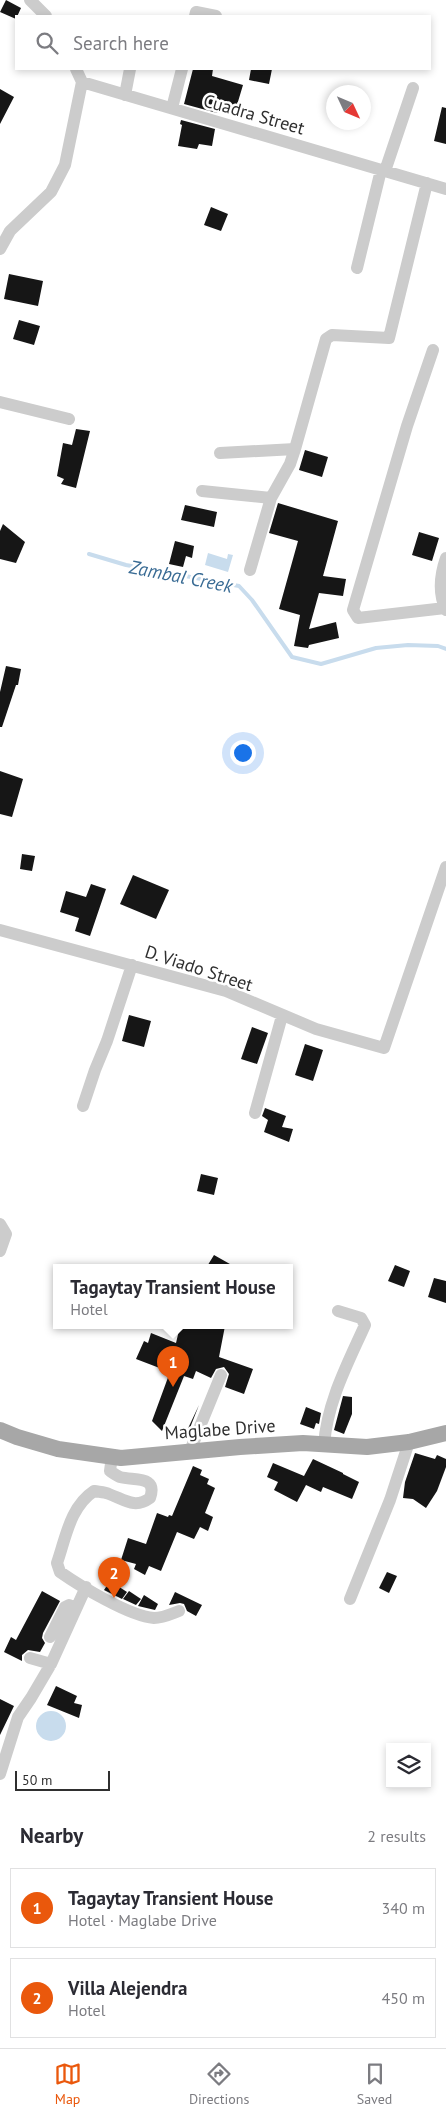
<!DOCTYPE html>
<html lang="en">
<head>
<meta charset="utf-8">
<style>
	:root { --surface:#fff; --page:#f2f2f3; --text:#2b2b33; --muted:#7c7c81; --line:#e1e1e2; --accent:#ea580c }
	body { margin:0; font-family:"PT Sans",sans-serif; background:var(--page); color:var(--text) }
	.controls { position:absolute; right:15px; bottom:15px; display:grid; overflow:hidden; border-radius:0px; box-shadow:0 2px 8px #0003 }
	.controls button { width:45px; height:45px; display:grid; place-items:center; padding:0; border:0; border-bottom:1px solid var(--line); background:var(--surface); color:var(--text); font:25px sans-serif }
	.compass { position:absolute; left:326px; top:85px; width:45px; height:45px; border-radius:50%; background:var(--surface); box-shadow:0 2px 8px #0003; rotate:134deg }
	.scale { position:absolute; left:15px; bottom:12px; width:95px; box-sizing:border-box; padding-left:5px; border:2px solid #2f2f2f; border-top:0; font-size:14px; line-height:18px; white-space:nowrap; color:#2f2f2f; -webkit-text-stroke:4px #fff; paint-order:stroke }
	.you { position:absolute; left:242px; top:752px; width:18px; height:18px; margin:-12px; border:4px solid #fff; border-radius:50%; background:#1a73e8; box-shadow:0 0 0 8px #1a73e833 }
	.badge { display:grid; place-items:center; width:32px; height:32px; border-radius:50%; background:var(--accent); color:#fff; font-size:16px; font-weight:700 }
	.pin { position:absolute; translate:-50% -41px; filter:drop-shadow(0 1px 2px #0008) }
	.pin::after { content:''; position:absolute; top:26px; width:18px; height:15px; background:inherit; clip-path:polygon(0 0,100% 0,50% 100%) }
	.popup { position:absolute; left:53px; top:1264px; width:240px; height:65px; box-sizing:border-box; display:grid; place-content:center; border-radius:0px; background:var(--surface); filter:drop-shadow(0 1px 4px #0005); font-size:16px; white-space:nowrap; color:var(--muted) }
	.popup b { font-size:19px; color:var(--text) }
	.popup::after { content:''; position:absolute; left:50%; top:100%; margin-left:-10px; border:10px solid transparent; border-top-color:var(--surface) }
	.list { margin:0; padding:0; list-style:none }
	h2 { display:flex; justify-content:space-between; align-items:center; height:65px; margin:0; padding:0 20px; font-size:21px }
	h2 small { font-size:16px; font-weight:400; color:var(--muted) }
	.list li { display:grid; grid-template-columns:32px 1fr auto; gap:15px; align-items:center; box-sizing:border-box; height:80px; margin:0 10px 10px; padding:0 10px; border:1px solid var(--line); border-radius:0px }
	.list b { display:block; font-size:19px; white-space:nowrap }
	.list p { margin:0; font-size:16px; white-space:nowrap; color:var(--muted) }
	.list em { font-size:16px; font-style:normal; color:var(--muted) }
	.icon { flex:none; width:28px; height:28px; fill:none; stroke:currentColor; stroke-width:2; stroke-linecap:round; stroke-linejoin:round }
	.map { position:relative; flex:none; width:446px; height:1803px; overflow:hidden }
	.search { position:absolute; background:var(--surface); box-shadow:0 2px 8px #0003; left:15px; right:15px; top:15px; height:55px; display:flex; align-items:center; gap:12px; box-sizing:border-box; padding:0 18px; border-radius:0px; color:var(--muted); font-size:19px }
	.sheet { height:245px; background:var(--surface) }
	nav { display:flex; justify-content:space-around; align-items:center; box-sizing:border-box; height:70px; border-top:1px solid var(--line); background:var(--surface); font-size:14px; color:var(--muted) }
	nav a { display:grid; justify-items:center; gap:2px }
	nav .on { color:var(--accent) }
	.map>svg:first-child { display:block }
	.water { fill:#c8dced }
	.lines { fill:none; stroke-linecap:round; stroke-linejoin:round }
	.stream { stroke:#c8dced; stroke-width:4 }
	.building { fill:#161616 }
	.minor { stroke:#ccc; stroke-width:12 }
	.major { stroke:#a7a7a7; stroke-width:16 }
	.labels { text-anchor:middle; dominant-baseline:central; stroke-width:5; stroke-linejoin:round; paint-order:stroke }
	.street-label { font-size:18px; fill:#2f2f2f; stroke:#fff }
	.water-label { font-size:19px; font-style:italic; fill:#396b94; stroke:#fff }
</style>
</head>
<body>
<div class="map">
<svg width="446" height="1803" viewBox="0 0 446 1803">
	<rect width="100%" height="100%" fill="#fff"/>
	<path class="water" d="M208,553l19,6 1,-5 5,1 -5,17 -23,-7z
		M36 1726a15 15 0 1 1 30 0a15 15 0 1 1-30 0Z"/>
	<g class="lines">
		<path class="stream" d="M89,554l37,11 113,21 13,14 40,57 29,7 55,-16 32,-3 30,1 8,3"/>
	</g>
	<path class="building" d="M6,0l15,8 -5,11 -16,-7z
		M193,69h20l-1,7 31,9 -9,30 -16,-4 -1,2 -33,-9z
		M251,69h21l-3,15 -20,-4z
		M0,89l14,8 -14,27z
		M442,107l4,1v36l-12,-3z
		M181,120l34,9 -3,17 -13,-2 -2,5 -19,-3 4,-21 -2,-1z
		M211,207l17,7 -7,17 -17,-6z
		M9,274l34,7 -5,25 -34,-7z
		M19,320l21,6 -6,19 -21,-6z
		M76,429l14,2 -14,57 -15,-4 3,-5 -7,-3 6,-33 9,2z
		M305,450l23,7 -6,20 -23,-7z
		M278,503l60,18 -15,55 23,3 -3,17 -24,-3 -10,36 27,-7 3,16 -30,7 -1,3 -14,-2 6,-31 -21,-6 19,-68 -29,-8z
		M185,505l32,7 -3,15 -33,-7z
		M3,524l22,18 -9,21 -16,-4v-28z
		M419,532l20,6 -7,23 -20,-6z
		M175,541l19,5 -2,12 -6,-2 -3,11 -14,-3z
		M6,666l15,3 -3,16h-2l-14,42h-2v-35z
		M0,771l23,8 -11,38 -12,-3z
		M22,854l13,2 -3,15 -12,-2z
		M133,875l36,15 -13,29 -36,-15z
		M91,884l15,5 -16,47 -15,-5 4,-13 -19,-6 6,-21 20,6z
		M129,1015l22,6 -7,26 -22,-6z
		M252,1027l16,6 -11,31 -16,-5z
		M305,1044l18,6 -10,31 -18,-6z
		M265,1108l21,8 -4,11 11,2 -4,13 -25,-10 4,-12 -6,-4z
		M201,1174l17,4 -4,17 -17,-4z
		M214,1255l23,13h-31z
		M395,1265l15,6 -6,16 -16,-6z
		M434,1278l12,3v22l-18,-6z
		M180,1326h45l-6,31 34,12 -9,25 -19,-7 4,-13 -5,-7 -8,2 -5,9 -15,-7 -3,8 -9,-3 -22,55 -10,-10 18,-49 -34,-13 8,-18 4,2 3,-10 25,10z
		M343,1396l9,1v17l-8,20 -10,-4z
		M199,1405l-13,33 -3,1z
		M306,1407l15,6 -2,11 -3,-1 -2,6 -14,-5z
		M415,1453l20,6 2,-4 9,4v8l-9,24 -11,17 -13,-9 -10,-1 2,-16z
		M313,1459l30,14v1l16,8 -7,17 -29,-12 -2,5 -15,-7 -9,17 -23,-12 4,-8 -11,-5 6,-14 31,13z
		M193,1466l9,4 -2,5 9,4 -2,5 8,4 -10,25 8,4 -5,14 -8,-4 -6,12 -17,-7 -16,39 -12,-5 -4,9 -11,-6 2,-5 -15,-4 7,-22 18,6 11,-31 11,4 1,-2 3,1z
		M387,1572l10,4 -8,17 -10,-5z
		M110,1581l17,11 -5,7 -18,-9z
		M42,1591l18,10 -17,32 -1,5 3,5 -5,9 -12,-2 -6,5v6l-18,-9 7,-15 5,3z
		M129,1591l12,8 -5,6 -13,-6z
		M175,1592l27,13 -6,11 -9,-5 -3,-7 -4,-1 -11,2z
		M144,1595l14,9 -3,6 -17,-4z
		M56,1686l21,10 -3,7 8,2 -3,13 -32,-13z
		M0,1699l14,7 -14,29z"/>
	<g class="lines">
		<path class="minor" d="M30,0l16,16
			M195,16l1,-4 20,4
			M82,82l364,107
			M125,95l5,-26
			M172,108l10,-39
			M385,171l28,-83
			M0,249l10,-18 41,-39 14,-27 17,-83 -6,-13
			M357,268l24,-98
			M433,350l-26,76 -54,184 5,8 87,-10
			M0,402l69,17
			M220,453l75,-4
			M202,491l69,7
			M446,558c-6,17 -8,35 0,52
			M250,570l21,-72 19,-34 5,-15 31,-110 6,-4 57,3 38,-155
			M0,930l226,61 90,38 68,19 62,-181
			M83,1106l12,-36 12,-29 25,-76
			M255,1113l27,-97
			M0,1224l6,10 -6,17
			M324,1445c3,-43 24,-82 41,-120l-4,-7 -23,-7
			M190,1451l31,-76
			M112,1456l-2,15c3,2 7,5 10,6 14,4 38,-2 30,21 -15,11 -25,2 -41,-4 -4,-2 -10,-2 -15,-3 -24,16 -28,46 -37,72l3,9c20,14 69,44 94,46 9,0 17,-4 25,-7
			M350,1599l40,-99 19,-58
			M50,1637l15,-30 4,-2 7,3
			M30,1658l21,6
			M0,1774l18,-57 13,-19 20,-34 35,-77"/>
		<path class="major" d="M0,1430l17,7 41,12 63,9 119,-11 63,-4 64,4 42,-5 37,-9"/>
	</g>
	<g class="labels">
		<g class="street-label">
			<text transform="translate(254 114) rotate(16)">Cuadra Street</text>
			<text transform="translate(199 968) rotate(18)">D. Viado Street</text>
			<text transform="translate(220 1429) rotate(-4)">Maglabe Drive</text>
		</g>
		<g class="water-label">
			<text transform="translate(181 576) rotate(11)">Zambal Creek</text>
		</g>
	</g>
</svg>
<div class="controls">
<button><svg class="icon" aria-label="layers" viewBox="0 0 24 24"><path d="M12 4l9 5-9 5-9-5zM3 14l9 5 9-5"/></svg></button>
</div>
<svg class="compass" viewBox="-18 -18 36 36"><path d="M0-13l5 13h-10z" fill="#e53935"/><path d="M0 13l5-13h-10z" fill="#7c7c81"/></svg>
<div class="scale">50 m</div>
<div class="you"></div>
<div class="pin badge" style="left:173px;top:1387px">1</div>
<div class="popup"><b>Tagaytay Transient House</b>Hotel</div>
<div class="pin badge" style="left:114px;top:1598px">2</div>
<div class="search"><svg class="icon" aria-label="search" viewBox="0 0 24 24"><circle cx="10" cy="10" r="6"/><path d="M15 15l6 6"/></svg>Search here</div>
</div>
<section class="sheet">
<h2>Nearby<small>2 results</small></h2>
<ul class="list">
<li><span class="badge">1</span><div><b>Tagaytay Transient House</b><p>Hotel · Maglabe Drive</p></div><em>340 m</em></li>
<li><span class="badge">2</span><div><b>Villa Alejendra</b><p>Hotel</p></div><em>450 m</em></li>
</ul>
</section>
<nav>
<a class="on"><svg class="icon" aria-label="map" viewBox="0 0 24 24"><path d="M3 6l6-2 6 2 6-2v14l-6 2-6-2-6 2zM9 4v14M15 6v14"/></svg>Map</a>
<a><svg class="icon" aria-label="directions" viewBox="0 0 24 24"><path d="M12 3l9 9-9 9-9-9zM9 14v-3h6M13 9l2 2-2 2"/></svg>Directions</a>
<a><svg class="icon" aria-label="saved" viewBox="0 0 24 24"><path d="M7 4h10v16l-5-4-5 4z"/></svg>Saved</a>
</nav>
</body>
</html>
